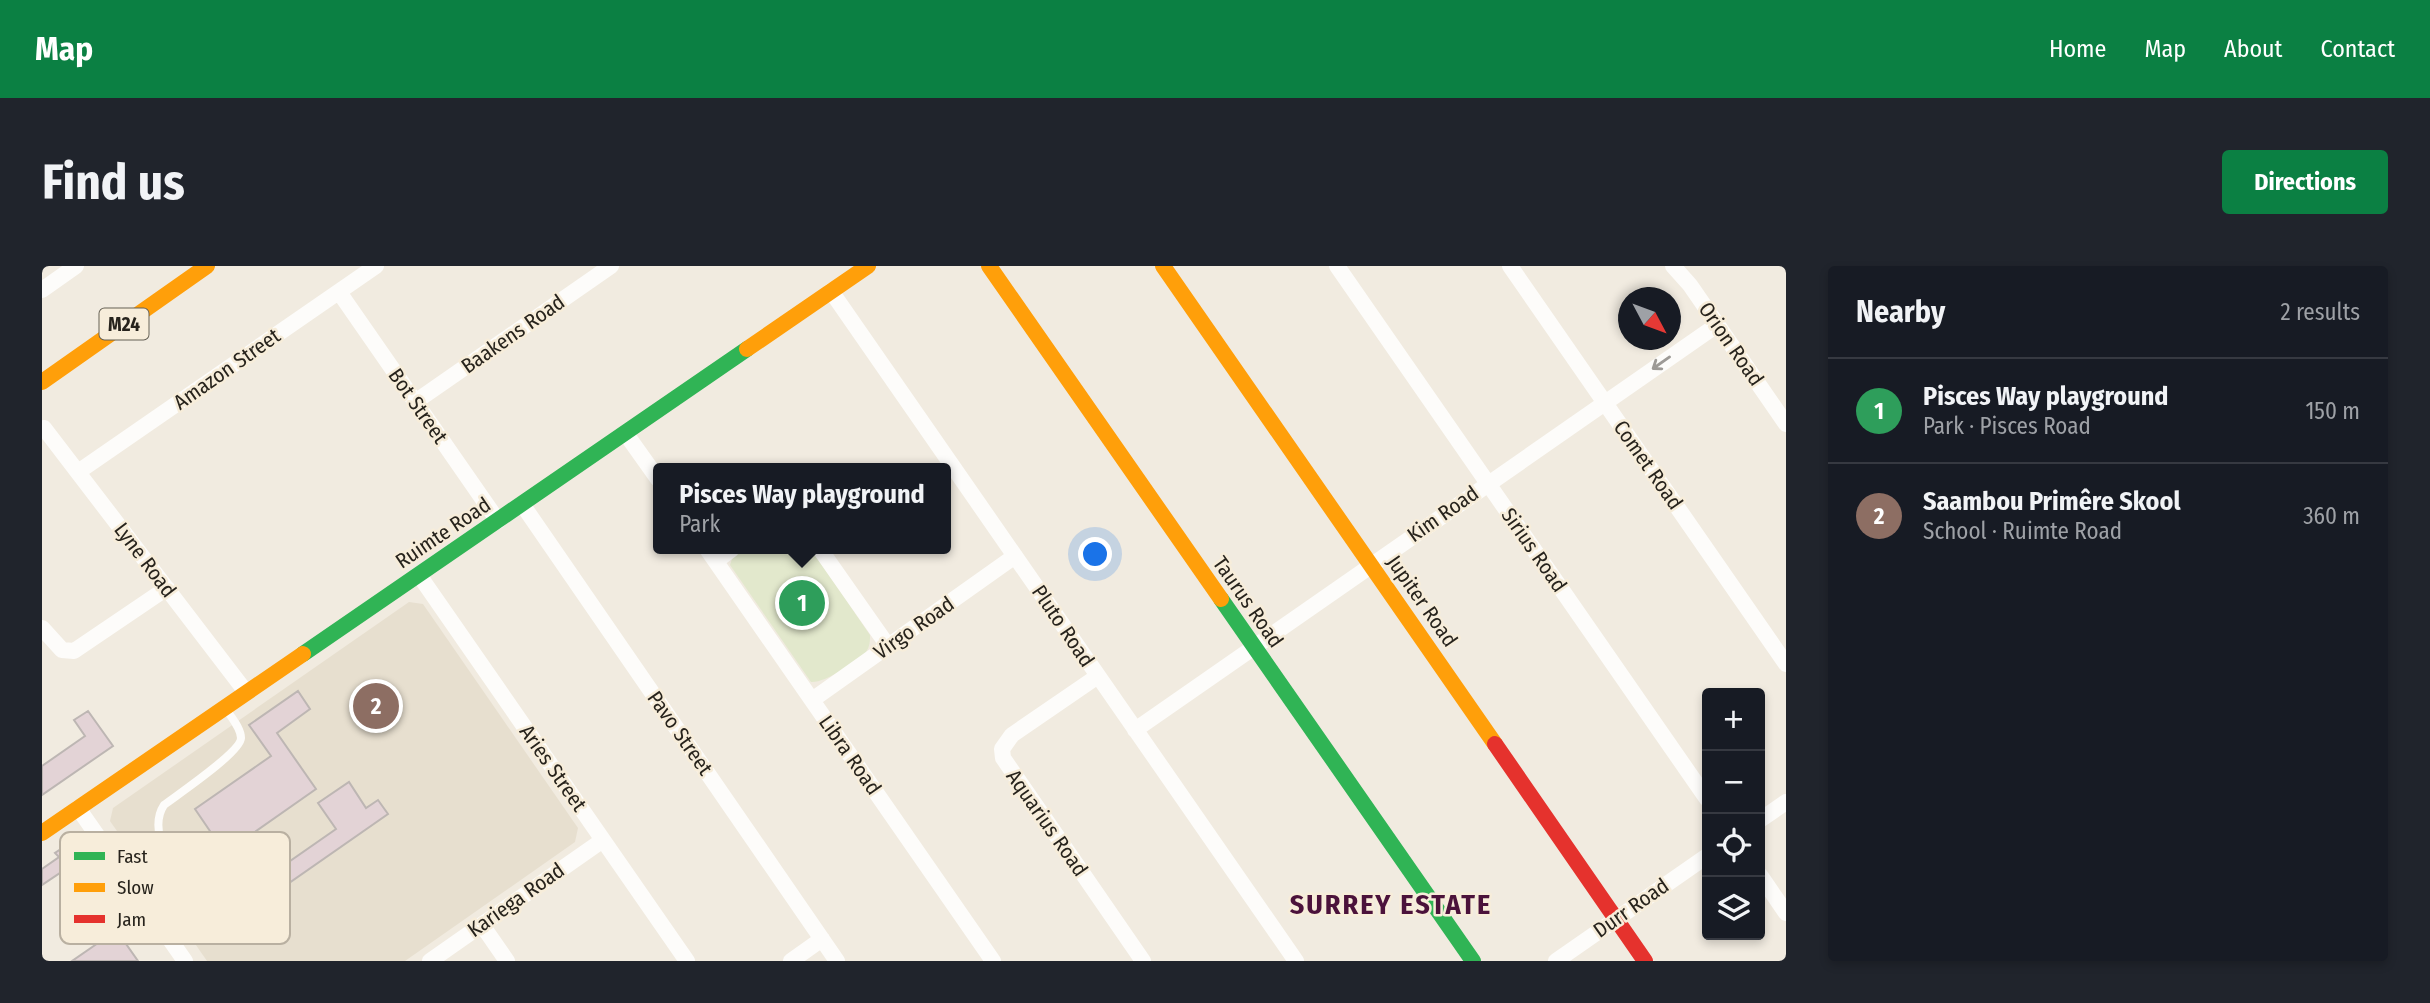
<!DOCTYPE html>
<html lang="en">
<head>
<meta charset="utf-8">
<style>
	:root { --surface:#171b24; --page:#20242c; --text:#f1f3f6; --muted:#9ea1a6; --line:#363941; --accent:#0b8043 }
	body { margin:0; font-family:"Fira Sans Condensed",sans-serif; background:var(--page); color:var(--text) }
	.controls { position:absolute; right:21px; bottom:21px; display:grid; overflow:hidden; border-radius:7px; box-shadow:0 4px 10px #0003 }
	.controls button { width:63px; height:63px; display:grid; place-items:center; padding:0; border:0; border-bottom:2px solid var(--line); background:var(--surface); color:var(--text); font:35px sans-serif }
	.compass { position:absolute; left:1576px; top:21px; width:63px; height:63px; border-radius:50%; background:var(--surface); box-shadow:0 4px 10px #0003; rotate:131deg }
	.you { position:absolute; left:1054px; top:289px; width:24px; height:24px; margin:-18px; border:5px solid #fff; border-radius:50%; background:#1a73e8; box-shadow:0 0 0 10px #1a73e833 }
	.badge { display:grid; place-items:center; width:46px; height:46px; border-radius:50%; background:var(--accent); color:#fff; font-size:23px; font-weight:700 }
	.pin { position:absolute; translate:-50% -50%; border:4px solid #fff; box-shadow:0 2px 7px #0006 }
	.popup { position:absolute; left:611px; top:197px; width:298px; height:91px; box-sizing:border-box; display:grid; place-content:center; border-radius:7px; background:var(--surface); filter:drop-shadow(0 2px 5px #0005); font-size:23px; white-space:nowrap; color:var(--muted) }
	.popup b { font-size:26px; color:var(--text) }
	.popup::after { content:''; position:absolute; left:50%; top:100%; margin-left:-14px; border:14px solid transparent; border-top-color:var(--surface) }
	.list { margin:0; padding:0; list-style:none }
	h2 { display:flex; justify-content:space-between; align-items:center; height:91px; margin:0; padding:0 28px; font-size:30px }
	h2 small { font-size:23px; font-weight:400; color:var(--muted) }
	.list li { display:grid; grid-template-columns:46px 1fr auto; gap:21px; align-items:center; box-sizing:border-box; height:105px; padding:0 28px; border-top:2px solid var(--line) }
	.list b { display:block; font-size:26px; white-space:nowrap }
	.list p { margin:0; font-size:23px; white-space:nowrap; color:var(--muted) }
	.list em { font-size:23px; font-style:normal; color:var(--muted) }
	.icon { flex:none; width:38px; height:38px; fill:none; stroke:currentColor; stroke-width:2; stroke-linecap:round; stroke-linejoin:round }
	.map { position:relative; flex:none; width:1744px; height:695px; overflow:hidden; border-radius:7px }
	header { display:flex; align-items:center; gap:42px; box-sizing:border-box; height:98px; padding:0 35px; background:var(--accent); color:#fff }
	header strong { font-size:33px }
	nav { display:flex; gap:38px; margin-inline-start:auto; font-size:24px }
	.intro { display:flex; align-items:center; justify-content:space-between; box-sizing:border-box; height:168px; padding:0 42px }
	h1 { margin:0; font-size:49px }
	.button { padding:18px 32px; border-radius:7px; background:var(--accent); color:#fff; font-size:24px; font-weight:700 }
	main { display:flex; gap:42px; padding:0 42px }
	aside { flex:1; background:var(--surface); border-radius:7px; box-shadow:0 4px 10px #0003 }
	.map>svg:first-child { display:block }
	.education { fill:#e7dfcf }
	.green { fill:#e2e8cc }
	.building { fill:#e3d3d6; stroke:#bdb6b3; stroke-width:2 }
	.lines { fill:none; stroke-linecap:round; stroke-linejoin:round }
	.lane { stroke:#fdfcfa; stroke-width:8 }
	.street { stroke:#fdfcfa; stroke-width:16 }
	.fast { stroke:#30b455; stroke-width:16 }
	.slow { stroke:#ff9f0a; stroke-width:16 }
	.jam { stroke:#e5322d; stroke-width:16 }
	.oneway { stroke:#9d9a96 }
	.labels { text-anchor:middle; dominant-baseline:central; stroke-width:5; stroke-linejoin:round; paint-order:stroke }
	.shield { fill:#f7edda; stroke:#656055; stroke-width:2 }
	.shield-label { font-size:19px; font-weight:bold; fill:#27231c }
	.street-label { font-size:21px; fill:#27231c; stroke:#f7edda }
	.district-label { font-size:28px; font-weight:bold; letter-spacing:2px; fill:#4b123b; stroke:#f7edda }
	.key { fill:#f7edda; stroke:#b9b0a1; stroke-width:2 }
	.key-label { font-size:19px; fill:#27231c }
</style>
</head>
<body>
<header>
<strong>Map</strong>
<nav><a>Home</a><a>Map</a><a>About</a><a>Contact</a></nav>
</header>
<div class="intro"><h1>Find us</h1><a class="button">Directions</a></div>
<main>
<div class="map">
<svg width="1744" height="695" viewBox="0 0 1744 695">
	<rect width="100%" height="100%" fill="#f1ebe0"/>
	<path class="education" d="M367,336l14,2 155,224 -3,14 -170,119h-198l-97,-140 3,-13z"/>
	<path class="green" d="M698,283h71l59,86c0,6 0,11 -4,17 -9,10 -41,31 -55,30l-81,-117 4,-12z"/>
	<path class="building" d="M256,425l12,18 -33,24 39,56 -74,52 25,36 69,-48 -18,-26 31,-21 17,26 12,-8 10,14 -159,111 -10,-15 21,-14 -25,-36 -25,17 -11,-15 35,-25 -19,-28 76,-53 -22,-31z
		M46,445l25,35 -71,49v-29l43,-30 -11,-16z
		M25,579l29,42 -12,8 -18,-26 -24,16v-16l17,-12 -4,-4z
		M72,666l12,12 12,17h-66z"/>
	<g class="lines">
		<path class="lane" d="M167,657c-19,-27 -67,-85 -45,-118 13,-10 77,-53 77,-67 0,-10 -10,-21 -15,-29"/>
		<path class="street" d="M1295,0l370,533
			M1468,0l276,398
			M1631,0l17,19 96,139
			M0,24l34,-24
			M789,25l465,670
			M297,26l159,229
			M373,136l196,-136
			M2,162l202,264
			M584,168l32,45
			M36,206l298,-206
			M480,238l315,457
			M665,283l286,412
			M778,283l68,97
			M674,295l16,-12
			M377,309l268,386
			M0,362l20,22 12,1 93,-63
			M1056,410l-86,59 -10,14 1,9 140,203
			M770,434l203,-144
			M1093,464l582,-405
			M36,542l107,153
			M1718,554l26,-18
			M1718,609l26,38
			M440,659l25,36
			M388,695l173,-121
			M749,695l31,-22
			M1514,695l151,-105"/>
		<path class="fast" d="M1179,333l252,362
			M261,388l444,-305"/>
		<path class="slow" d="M947,0l232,333
			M1121,0l332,478
			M705,83l121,-83
			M0,116l165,-116
			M0,567l261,-179"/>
		<path class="jam" d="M1453,478l150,217"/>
	</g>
	<defs><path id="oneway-shaft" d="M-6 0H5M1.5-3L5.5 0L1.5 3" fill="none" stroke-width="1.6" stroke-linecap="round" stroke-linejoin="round" transform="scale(1.75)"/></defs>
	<use class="oneway" href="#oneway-shaft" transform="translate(1619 97) rotate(145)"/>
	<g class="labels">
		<rect class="shield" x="57.5" y="42.5" width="49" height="31" rx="5"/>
		<g class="shield-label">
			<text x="82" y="58">M24</text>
		</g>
		<g class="street-label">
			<text transform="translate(471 68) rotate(-35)">Baakens Road</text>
			<text transform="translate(1689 78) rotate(55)">Orion Road</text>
			<text transform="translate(185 103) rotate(-35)">Amazon Street</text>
			<text transform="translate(376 140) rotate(55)">Bot Street</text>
			<text transform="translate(1606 199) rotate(55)">Comet Road</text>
			<text transform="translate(1401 248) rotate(-35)">Kim Road</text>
			<text transform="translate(401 267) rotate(-34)">Ruimte Road</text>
			<text transform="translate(1492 284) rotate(55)">Sirius Road</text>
			<text transform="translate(103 294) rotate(53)">Lyne Road</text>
			<text transform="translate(1380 335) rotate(55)">Jupiter Road</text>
			<text transform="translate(1206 336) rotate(55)">Taurus Road</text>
			<text transform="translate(1021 360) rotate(56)">Pluto Road</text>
			<text transform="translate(872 362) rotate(-35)">Virgo Road</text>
			<text transform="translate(638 467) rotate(55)">Pavo Street</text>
			<text transform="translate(808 489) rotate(55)">Libra Road</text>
			<text transform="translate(511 502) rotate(55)">Aries Street</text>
			<text transform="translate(1005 557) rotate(55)">Aquarius Road</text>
			<text transform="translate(474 634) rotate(-35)">Kariega Road</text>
			<text transform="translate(1589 642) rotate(-35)">Durr Road</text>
		</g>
		<g class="district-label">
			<text x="1349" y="638">SURREY ESTATE</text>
		</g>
	</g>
	<rect x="18" y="566" width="230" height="112" rx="10" class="key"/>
	<rect x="32" y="586" width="31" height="8" fill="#30b455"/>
	<rect x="32" y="617" width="31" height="9" fill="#ff9f0a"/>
	<rect x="32" y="649" width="31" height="8" fill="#e5322d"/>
	<g class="key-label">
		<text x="75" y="597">Fast</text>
		<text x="75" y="628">Slow</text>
		<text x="75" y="660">Jam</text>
	</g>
</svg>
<div class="controls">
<button>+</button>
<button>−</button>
<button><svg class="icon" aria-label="locate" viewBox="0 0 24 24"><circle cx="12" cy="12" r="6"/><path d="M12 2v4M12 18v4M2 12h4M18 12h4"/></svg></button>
<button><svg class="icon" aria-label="layers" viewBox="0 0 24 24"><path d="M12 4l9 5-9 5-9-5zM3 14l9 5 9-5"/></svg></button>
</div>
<svg class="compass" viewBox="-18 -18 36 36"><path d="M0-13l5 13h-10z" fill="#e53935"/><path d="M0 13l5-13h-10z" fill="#9ea1a6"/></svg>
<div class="you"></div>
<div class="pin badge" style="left:760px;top:337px;background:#2e9e5b">1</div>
<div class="popup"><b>Pisces Way playground</b>Park</div>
<div class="pin badge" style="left:334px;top:440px;background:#8d6e63">2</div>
</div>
<aside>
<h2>Nearby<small>2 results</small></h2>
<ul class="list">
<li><span class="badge" style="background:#2e9e5b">1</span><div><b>Pisces Way playground</b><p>Park · Pisces Road</p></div><em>150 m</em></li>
<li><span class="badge" style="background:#8d6e63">2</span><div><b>Saambou Primêre Skool</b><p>School · Ruimte Road</p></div><em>360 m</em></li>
</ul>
</aside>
</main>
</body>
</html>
